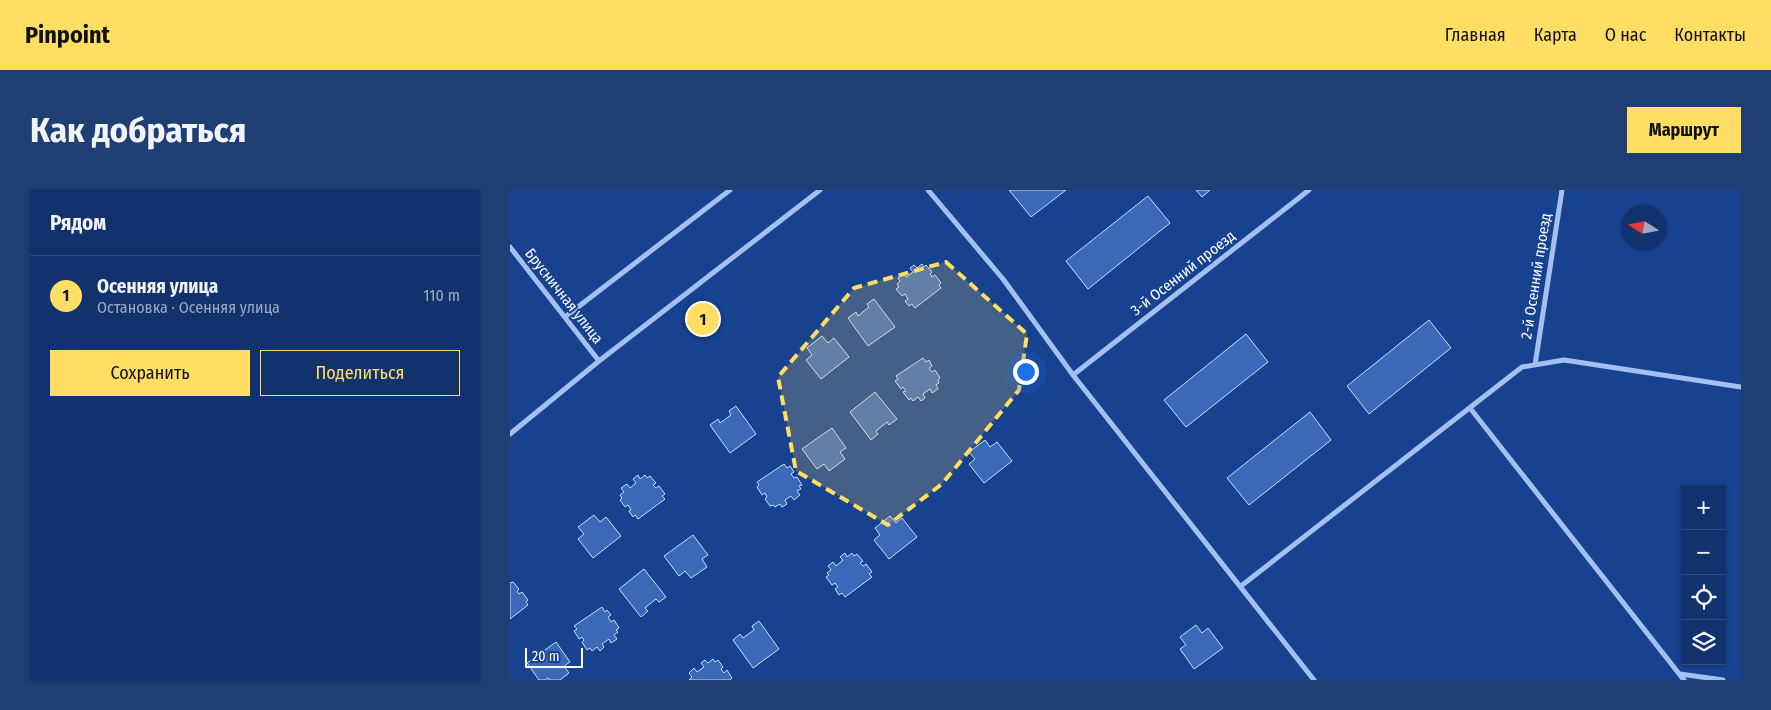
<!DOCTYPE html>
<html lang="ru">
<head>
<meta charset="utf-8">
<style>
	:root { --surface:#11326c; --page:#1e3e74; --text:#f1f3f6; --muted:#9caac2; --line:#304d7f; --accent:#ffde63 }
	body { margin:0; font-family:"Fira Sans Condensed",sans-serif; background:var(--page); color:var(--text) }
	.controls { position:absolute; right:15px; bottom:15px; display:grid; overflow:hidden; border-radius:0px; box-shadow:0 1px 4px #0004 }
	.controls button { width:45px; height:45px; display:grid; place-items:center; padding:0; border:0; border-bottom:1px solid var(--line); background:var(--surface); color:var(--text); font:25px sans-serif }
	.compass { position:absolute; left:1111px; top:15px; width:45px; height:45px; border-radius:50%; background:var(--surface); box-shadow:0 1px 4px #0004; rotate:281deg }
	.scale { position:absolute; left:15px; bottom:12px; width:58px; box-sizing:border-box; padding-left:5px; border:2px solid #fff; border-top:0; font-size:14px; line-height:18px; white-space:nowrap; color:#fff; -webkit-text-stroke:4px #174290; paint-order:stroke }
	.you { position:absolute; left:515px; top:181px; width:18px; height:18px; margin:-12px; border:4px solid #fff; border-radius:50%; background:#1a73e8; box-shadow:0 0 0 8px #1a73e833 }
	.badge { display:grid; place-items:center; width:32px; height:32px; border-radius:50%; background:var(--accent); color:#111; font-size:16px; font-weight:700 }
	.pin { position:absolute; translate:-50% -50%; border:2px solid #fff; box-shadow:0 1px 5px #0006 }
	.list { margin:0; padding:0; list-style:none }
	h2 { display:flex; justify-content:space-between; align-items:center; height:65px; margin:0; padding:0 20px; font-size:21px }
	h2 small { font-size:16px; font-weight:400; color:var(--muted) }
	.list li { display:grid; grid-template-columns:32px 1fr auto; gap:15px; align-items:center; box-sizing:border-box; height:80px; padding:0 20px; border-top:1px solid var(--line) }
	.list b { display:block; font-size:19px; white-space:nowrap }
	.list p { margin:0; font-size:16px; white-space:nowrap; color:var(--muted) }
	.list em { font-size:16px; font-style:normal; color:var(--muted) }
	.actions { display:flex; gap:10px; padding:15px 20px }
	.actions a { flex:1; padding:11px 0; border:1px solid var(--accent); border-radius:0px; text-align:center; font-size:18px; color:var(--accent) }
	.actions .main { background:var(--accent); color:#111 }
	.icon { flex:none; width:28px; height:28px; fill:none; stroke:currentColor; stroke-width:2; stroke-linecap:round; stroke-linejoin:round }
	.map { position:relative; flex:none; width:1231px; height:490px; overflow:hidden; border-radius:0px }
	header { display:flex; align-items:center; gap:30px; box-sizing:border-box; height:70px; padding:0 25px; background:var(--accent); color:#111 }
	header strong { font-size:24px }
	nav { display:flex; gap:28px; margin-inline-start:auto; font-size:18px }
	.intro { display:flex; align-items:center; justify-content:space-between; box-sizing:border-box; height:120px; padding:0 30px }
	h1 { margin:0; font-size:35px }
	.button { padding:12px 22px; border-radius:0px; background:var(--accent); color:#111; font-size:18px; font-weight:700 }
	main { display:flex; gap:30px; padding:0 30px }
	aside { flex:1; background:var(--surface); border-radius:0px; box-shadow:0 1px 4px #0004 }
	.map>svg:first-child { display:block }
	.building { fill:#3b69b7; stroke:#cbddfb }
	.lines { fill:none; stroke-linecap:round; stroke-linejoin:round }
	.minor { stroke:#a4c0f0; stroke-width:5 }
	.marked { fill:#ffde63; fill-opacity:0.2; stroke:#ffde63; stroke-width:4; stroke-dasharray:10 6; stroke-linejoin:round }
	.labels { text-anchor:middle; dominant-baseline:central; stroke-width:4; stroke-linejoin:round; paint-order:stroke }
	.street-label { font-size:15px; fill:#fff; stroke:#174290 }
</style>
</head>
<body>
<header>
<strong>Pinpoint</strong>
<nav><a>Главная</a><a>Карта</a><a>О нас</a><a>Контакты</a></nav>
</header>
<div class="intro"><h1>Как добраться</h1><a class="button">Маршрут</a></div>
<main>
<aside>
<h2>Рядом<small></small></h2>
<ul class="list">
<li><span class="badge">1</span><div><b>Осенняя улица</b><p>Остановка · Осенняя улица</p></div><em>110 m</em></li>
</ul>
<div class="actions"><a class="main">Сохранить</a><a>Поделиться</a></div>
</aside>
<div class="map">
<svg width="1231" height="490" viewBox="0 0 1231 490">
	<rect width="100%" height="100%" fill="#174290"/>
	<path class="building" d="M499,0h57l-35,27z
		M686,0h14l-8,7z
		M638,6l22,27 -82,66 -22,-28z
		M412,74l2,3 2,-2 6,7 -2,2 2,3 3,-2 6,8 -2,2 2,3 -26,20 -3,-4 -3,2 -4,-5 3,-2 -3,-5 -3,2 -6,-7 3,-2 -2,-3 3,-3 -2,-3 5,-5 3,4 7,-5 -3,-4 4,-3 3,3z
		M364,109l21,28 -27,19 -20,-28 8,-6 2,4 11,-9 -2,-3z
		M919,130l22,28 -82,66 -22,-28z
		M736,144l22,28 -82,65 -22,-27z
		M312,146l6,7 6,-5 15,19 -28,22 -15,-19 6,-5 -5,-7z
		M413,168l3,4 3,-2 3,6 -3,2 3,4 3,-2 5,8 -2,2 1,3 -3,2 2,4 -6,4 -2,-4 -7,5 2,4 -4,3 -3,-4 -5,4 -2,-3 -2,2 -6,-8 3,-1 -3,-4 -2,2 -6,-8 3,-2 -2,-3z
		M365,202l22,27 -8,6 -2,-3 -11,9 2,3 -7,6 -21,-28z
		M226,216l20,28 -26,19 -20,-28 8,-6 2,4 11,-8 -2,-4z
		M800,222l21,28 -82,65 -22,-27z
		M322,238l14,20 -6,4 5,7 -16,12 -5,-7 -7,5 -15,-20z
		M475,250l5,7 7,-5 15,19 -28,22 -15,-19 6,-5 -6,-7z
		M274,274l3,4 3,-2 4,6 -3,2 3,4 3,-1 5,8 -3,1 2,3 -4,2 3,4 -6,5 -3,-4 -6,4 2,4 -5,3 -2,-3 -5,3 -2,-2 -3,1 -5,-7 2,-2 -2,-4 -3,2 -5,-8 2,-2 -2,-3z
		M128,285l2,4 5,-4 2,3 3,-2 6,7 -3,2 3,3 3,-2 6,8 -3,2 3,3 -27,20 -3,-4 -2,2 -4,-6 2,-1 -3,-5 -3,2 -5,-7 2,-2 -2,-3 4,-3 -3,-4 6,-4 3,4 6,-5 -3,-4z
		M84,325l6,7 6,-5 15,19 -28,22 -15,-19 6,-5 -6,-7z
		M380,326l6,7 6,-5 15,19 -28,22 -15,-19 6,-5 -5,-7z
		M183,345l15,20 -6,4 5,8 -16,11 -6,-7 -6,5 -15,-20z
		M335,363l2,4 5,-4 2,3 3,-2 6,7 -3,2 3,3 3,-2 6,8 -3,2 3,3 -27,20 -3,-4 -3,2 -4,-6 3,-2 -3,-4 -3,2 -6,-8 3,-2 -2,-2 4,-3 -3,-4 5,-4 3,4 7,-6 -3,-3z
		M134,379l22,28 -7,5 -3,-3 -11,9 3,3 -7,6 -22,-28z
		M3,392l6,7 -2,2 2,3 3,-2 6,8 -2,2 2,3 -18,14v-36z
		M92,417l3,5 2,-2 4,5 -3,2 3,5 3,-2 5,8 -3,2 2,2 -4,3 3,4 -6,4 -2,-4 -7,5 2,3 -4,4 -3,-4 -5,4 -2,-3 -3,2 -5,-8 2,-2 -2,-3 -3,2 -5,-8 3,-2 -3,-3z
		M249,431l20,28 -26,19 -20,-28 7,-6 3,4 11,-8 -2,-4z
		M686,435l6,8 6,-5 15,20 -29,21 -14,-20 6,-4 -6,-8z
		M46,452l14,20 -6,4 5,7 -9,7h-11l-1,-2 -3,2h-6l-12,-17z
		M203,469l2,3 3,-2 5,7 -2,2 3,4 3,-3 5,8 -2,2h-41l3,-3 -3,-4 5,-5 3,4 7,-5 -3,-4 4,-3 3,3z"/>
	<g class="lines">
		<path class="minor" d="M418,0l75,89 70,96 241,305
			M0,57l89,114
			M55,127l165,-127
			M1025,175l27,-175
			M563,185l236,-185
			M960,218l214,272
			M0,244l89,-73 221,-171
			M731,396l281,-219 42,-7 177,27
			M1170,484l43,6"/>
	</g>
	<path class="marked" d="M436,72l81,72 -8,56 -77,94 -54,41 -92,-54 -18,-94 76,-89z"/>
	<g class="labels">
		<g class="street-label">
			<text transform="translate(673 83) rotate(-38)">3-й Осенний проезд</text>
			<text transform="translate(1026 86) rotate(-81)">2-й Осенний проезд</text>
			<text transform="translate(54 106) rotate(52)">Брусничная улица</text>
		</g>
	</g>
</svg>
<div class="controls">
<button>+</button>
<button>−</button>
<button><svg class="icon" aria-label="locate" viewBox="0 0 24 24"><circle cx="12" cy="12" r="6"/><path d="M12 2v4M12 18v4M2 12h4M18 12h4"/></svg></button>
<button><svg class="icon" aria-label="layers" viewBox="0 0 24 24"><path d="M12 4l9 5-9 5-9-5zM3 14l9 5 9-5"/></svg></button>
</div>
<svg class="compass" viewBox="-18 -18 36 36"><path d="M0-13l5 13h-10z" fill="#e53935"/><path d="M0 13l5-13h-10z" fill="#9caac2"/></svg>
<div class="scale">20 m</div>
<div class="you"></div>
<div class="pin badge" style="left:193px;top:129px">1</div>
</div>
</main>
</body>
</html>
